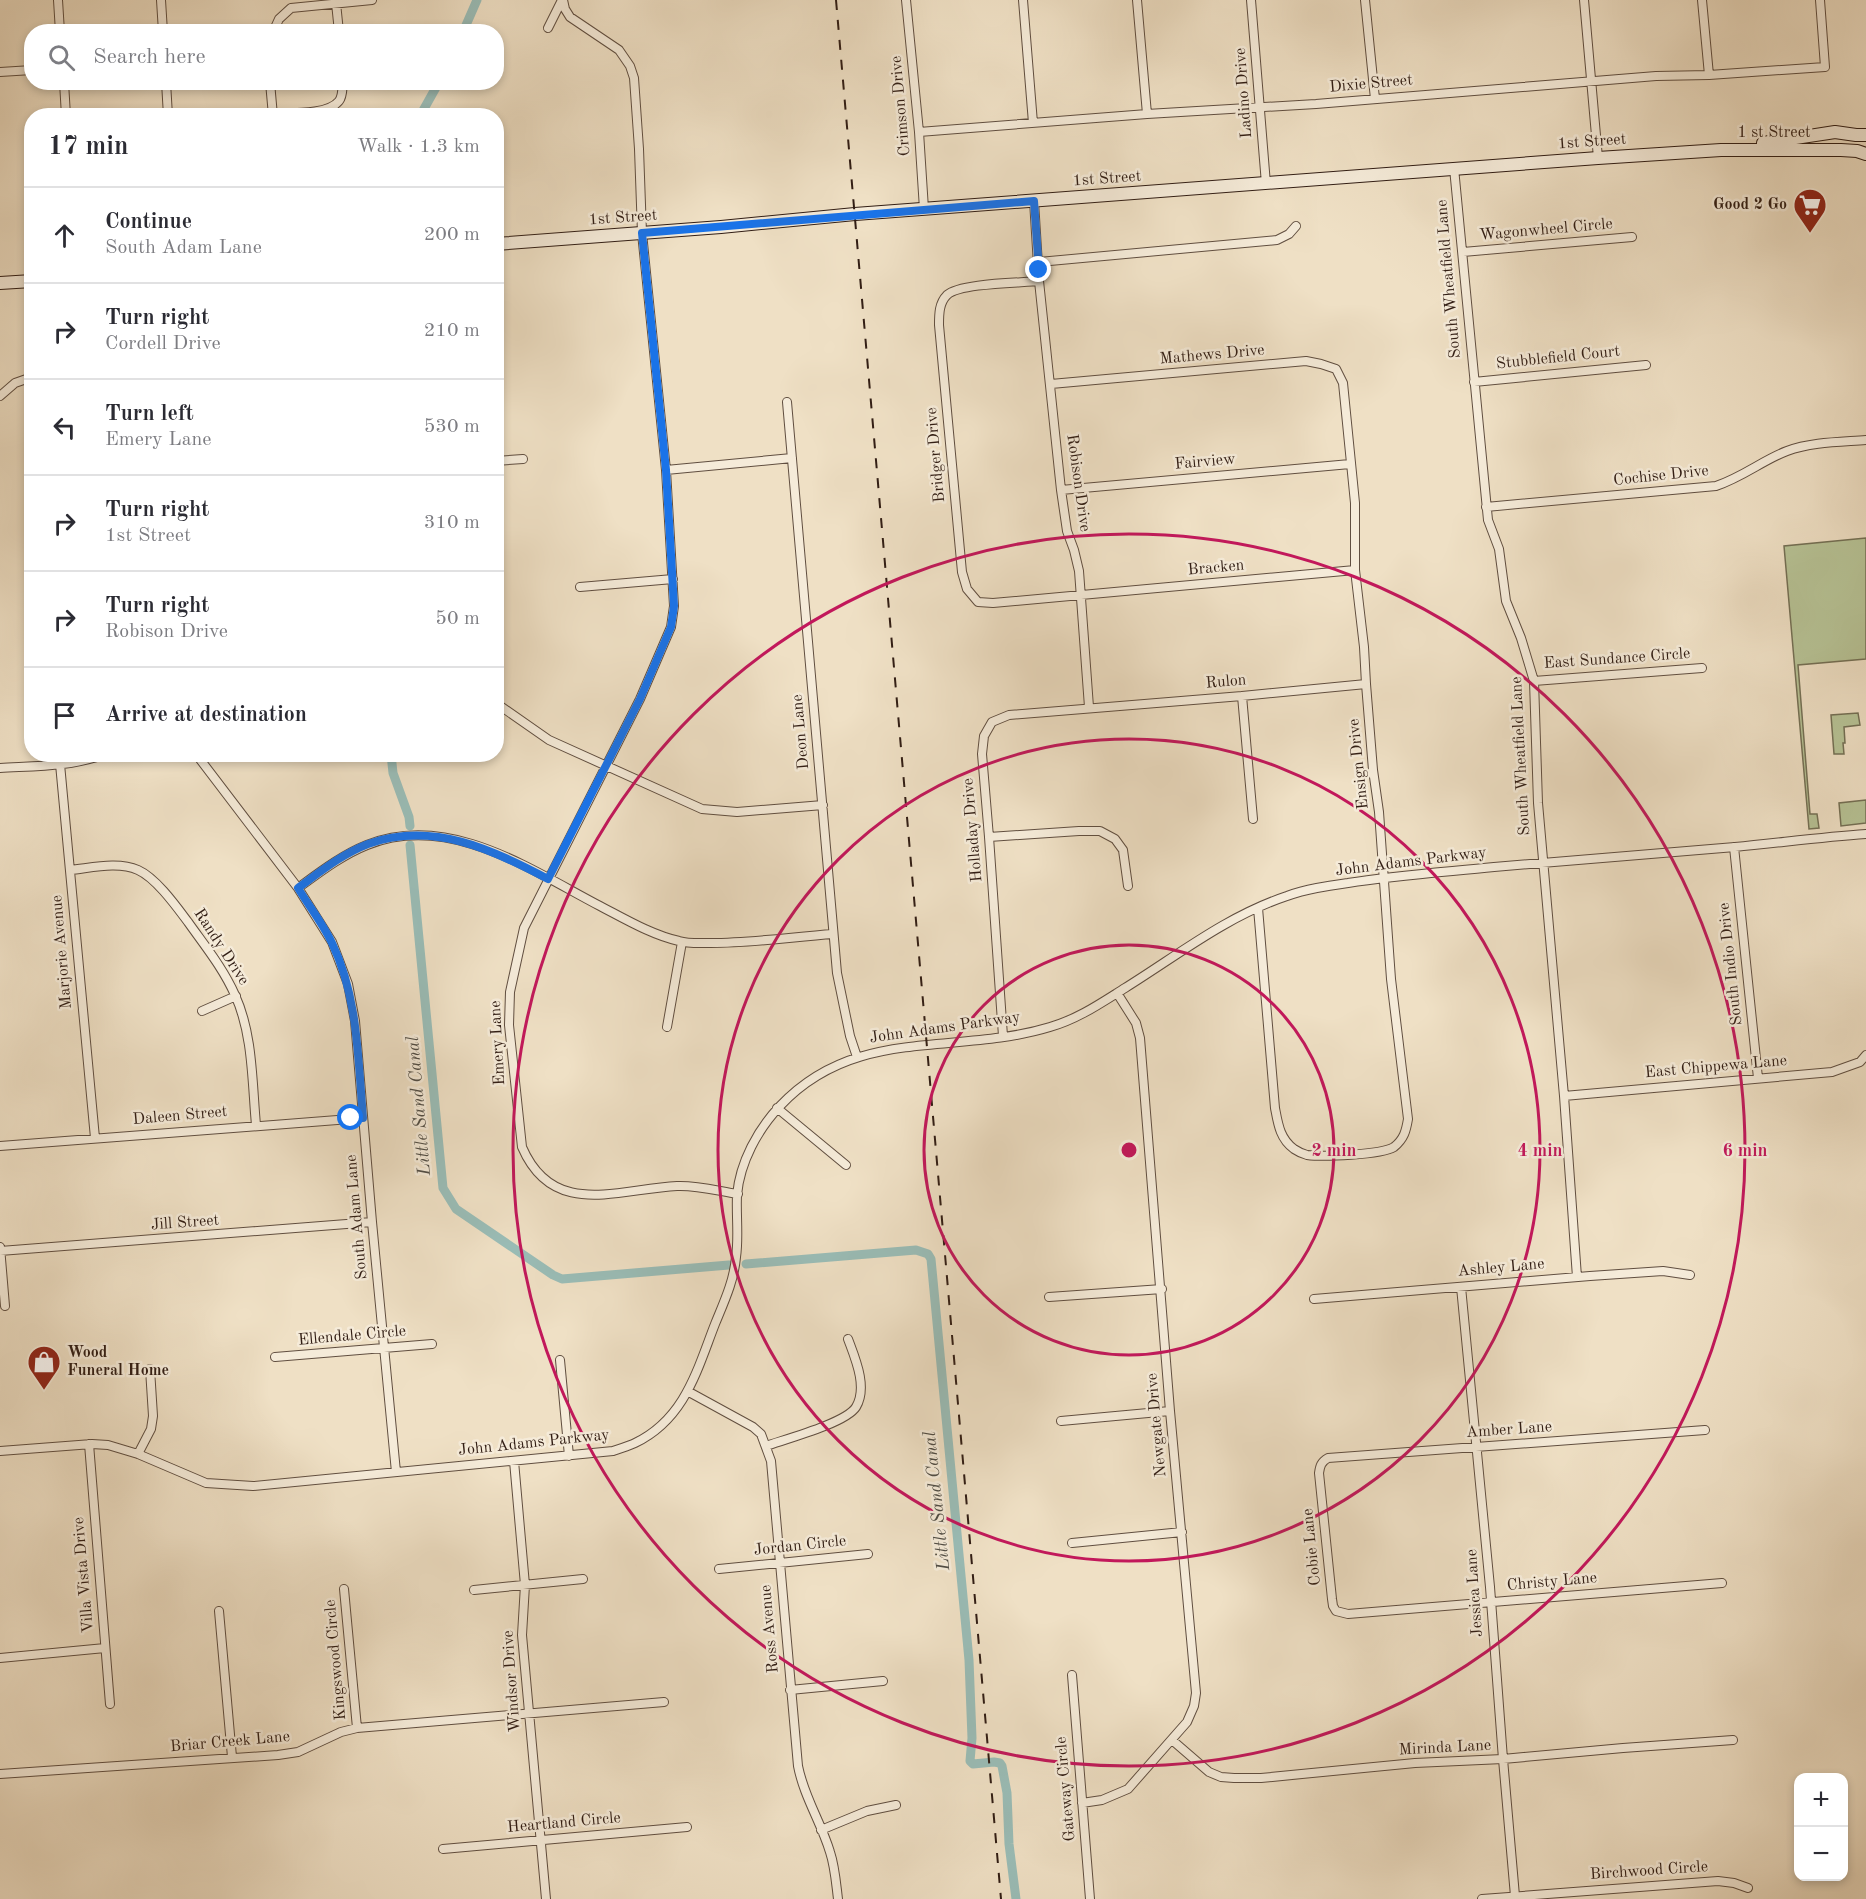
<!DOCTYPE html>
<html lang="en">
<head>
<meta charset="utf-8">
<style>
	:root { --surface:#fff; --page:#f2f2f3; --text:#2b2b33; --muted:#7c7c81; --line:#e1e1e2 }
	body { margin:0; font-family:"Old Standard TT",serif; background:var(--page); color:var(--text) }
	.controls { position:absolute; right:18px; bottom:18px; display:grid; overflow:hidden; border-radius:12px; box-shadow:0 3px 9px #0003 }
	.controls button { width:54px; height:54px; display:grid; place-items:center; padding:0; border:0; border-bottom:2px solid var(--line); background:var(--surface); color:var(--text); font:30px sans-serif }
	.stop { position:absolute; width:18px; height:18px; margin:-14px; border:4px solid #1a73e8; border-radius:50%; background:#fff }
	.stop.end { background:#1a73e8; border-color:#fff; box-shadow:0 2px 6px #0008 }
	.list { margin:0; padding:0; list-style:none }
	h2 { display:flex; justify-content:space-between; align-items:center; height:78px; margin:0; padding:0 24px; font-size:26px }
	h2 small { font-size:20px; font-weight:400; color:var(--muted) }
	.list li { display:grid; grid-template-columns:39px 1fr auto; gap:18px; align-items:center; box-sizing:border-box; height:96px; padding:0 24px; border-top:2px solid var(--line) }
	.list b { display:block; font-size:22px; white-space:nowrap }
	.list p { margin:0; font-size:20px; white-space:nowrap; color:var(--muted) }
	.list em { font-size:20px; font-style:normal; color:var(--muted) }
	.icon { flex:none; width:33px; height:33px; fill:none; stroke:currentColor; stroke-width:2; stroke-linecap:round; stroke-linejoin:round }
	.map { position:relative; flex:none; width:1866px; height:1899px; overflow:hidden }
	.search { position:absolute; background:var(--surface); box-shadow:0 3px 9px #0003; left:24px; top:24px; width:480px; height:66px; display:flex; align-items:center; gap:15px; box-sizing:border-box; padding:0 21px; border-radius:24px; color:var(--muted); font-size:22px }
	.panel { position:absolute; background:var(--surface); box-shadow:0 3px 9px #0003; left:24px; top:108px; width:480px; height:654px; border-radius:24px }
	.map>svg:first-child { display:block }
	.green { fill:#b7c396; stroke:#747055; stroke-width:1.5 }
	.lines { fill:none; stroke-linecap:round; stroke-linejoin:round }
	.canal { stroke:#9abdb7; stroke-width:9 }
	.minor-casing { stroke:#604e40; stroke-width:10 }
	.secondary-casing { stroke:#311d14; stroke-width:14 }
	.minor { stroke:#f5ebd9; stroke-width:8 }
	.secondary { stroke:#f5ebd9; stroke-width:12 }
	.rail { stroke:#311d14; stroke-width:2; stroke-dasharray:10 10; stroke-linecap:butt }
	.route { stroke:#1a73e8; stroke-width:8 }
	.ring { fill:none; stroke:#c2185b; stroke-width:3 }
	.labels { text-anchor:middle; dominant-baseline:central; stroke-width:5; stroke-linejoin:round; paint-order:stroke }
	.street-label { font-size:16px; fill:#311d14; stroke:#f5ebd9 }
	.poi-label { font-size:16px; font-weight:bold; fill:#311d14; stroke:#f5ebd9; text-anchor:end }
	.water-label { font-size:18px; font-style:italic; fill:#504d45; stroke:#f5ebd9 }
	.centre { fill:#c2185b; stroke:#f5ebd9; stroke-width:3 }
	.ring-label { font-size:18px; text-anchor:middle; font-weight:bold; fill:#c2185b; stroke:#f5ebd9; stroke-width:5; stroke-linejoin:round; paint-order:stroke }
</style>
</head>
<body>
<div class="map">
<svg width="1866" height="1899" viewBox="0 0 1866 1899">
	<rect width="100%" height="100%" fill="#efe0c5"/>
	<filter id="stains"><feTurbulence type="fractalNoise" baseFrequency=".00333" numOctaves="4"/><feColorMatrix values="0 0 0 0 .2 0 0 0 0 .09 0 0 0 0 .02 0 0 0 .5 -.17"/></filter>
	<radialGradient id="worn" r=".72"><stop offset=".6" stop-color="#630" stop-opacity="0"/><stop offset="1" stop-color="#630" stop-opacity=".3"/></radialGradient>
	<path class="green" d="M1866,538v121l-68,6 12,149h7l2,14 -10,1 -25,-283z
		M1858,713l2,12 -16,2 1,16h-2l1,11h-10l-3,-39z
		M1866,800v23l-25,3 -2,-23z"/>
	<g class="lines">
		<path class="canal" d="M463,32l14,-32
			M420,116l19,-34
			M391,754l2,19 16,44 1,9
			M410,845l33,343 13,21 97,66 9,4 167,-14
			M746,1264l170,-14 12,4 3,5 38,401 3,78 -2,23 3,3 21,-2 6,1 2,3 5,27 2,51 7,55"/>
		<g class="minor-casing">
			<path id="minor" d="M58,0l2,32
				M161,0l2,32
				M563,0l2,9 5,8 49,33 11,16 4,12 5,71 3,84 24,237 8,136 -3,21 -31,72 -116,229 -14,64 -1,33 13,122c31,72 95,42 155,39 20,-1 41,5 61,8
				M906,0l13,132 5,77
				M1023,0l10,123
				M1137,0l10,114
				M1251,0l15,184
				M1365,0l10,99
				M1584,0l14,158
				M1702,0l7,75
				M336,3l3,29
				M548,28l14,-28
				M273,32l6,-13 12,-11 81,-8
				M0,72l32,-2
				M64,82l2,34
				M166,82l2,34
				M270,82l3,34
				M273,114c17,-1 55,1 66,-13 4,-5 3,-12 4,-19
				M919,132l228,-18 169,-10 340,-28 53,-1 116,-8 -5,-67
				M1454,168l34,352 11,29 7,52 15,37 13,43 4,122 26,293 13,181
				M1034,201l5,80 22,209 6,41 7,19 5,21 10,136
				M1463,252l169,-15
				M1039,262l238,-22 12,-6 7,-8
				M1039,281c-19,2 -79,2 -92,14 -8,8 -8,19 -8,30l23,247 5,17 11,13 15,1 362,-33
				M1474,382l172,-17
				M1051,384l255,-23 15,3 15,5 7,14 12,120v67l9,77 2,37 7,86 6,42 12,167 17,140c-2,12 -4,20 -14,28 -13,8 -72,10 -87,8 -4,-1 -10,-4 -13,-6 -14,-10 -16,-25 -19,-41l-17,-200
				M0,396l15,-13 17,-6
				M787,402l50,571 13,63 7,21
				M496,461l27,-2
				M666,470l126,-12
				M1061,490l289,-26
				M1486,507l230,-21c27,-9 47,-26 71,-35 24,-9 54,-9 79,-11
				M580,587l93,-8
				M1534,681l168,-13
				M1242,696l11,123
				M496,703l53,37 153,69 35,3 86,-7
				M196,754l102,134 34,54 16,42 7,37 17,201 24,250
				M60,764l35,374
				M0,768c34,-2 72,-1 105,-14
				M989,837l90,-6h21l15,8 8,11 5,36
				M1734,847l24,231
				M70,870c21,-2 48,-9 68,0 18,8 38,36 50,52 17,24 35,46 47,73 18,39 17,87 21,130
				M298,888c22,-16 44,-33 69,-43 82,-33 164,25 233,61 25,13 52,29 79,35 10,3 22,2 32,2 40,0 81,-6 122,-9
				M202,1011l34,-15
				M667,1027l15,-85
				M1003,1036l-14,-199 -7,-83 2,-18 8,-14 17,-7 233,-19 124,-12
				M1564,1096l268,-24 28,-10 6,-7
				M777,1108l69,57
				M0,1146l363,-28
				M0,1247l5,59
				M0,1251l372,-29
				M1461,1287l29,300 13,172 12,137
				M1049,1297l113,-8
				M1314,1299l276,-23 73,-5 27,4
				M275,1357l157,-13
				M560,1360l9,96
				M689,1392l64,35 8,7 10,27 27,305c6,31 23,56 32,86 5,15 6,31 8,47
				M1061,1421l109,-10
				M1705,1430l-377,28c-7,4 -8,8 -9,15l13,126 1,7 3,5 12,3 374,-31
				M89,1444l21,260
				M766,1446c20,-7 80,-23 90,-39 12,-20 -1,-49 -8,-68
				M0,1451l92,-7 16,1 30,9 68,29 47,3 360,-35c8,-3 16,-5 22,-8 50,-24 62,-73 80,-119 9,-22 19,-43 21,-67 3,-20 0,-41 1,-62 3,-33 21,-66 43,-89 76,-81 175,-50 270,-79 28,-8 51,-24 75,-39 53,-33 102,-72 162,-92 19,-7 40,-10 61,-13 48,-8 97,-11 146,-16 80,-7 161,-13 241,-20 43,-4 87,-10 131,-13
				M138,1454l13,-25 2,-13 -3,-47
				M514,1461l11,124 -3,50 24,264
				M1072,1543l110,-11
				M719,1569l149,-15
				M344,1589l13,139
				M474,1590l109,-11
				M219,1611l13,146
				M0,1658l105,-10
				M1072,1675l18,224
				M790,1690l93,-9
				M1172,1740l37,32 12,5 13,1h27l154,-15 88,-4 120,-11 110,-8
				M0,1774l278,-19 20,-3 43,-20 16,-4 307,-26
				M1082,1803l20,-3 26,-11 59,-67 7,-16 2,-13 -26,-282 -30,-373 -4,-15 -19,-30
				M821,1830l46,-19 29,-6
				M443,1849l244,-22
				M1482,1899l236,-18 16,2 14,5"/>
		</g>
		<g class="secondary-casing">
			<path id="secondary" d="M1763,143l72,-11 21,3h10
				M496,244l225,-17 134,-13 743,-56 123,-8h120l16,1 9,3
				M0,283l32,-2"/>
		</g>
		<use href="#minor" class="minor"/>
		<use href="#secondary" class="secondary"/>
		<path class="rail" d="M836,0l165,1899"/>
	</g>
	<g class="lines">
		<path class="route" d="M351,1118h12c-5,-59 -5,-121 -31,-175 -9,-19 -23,-37 -34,-55 22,-16 44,-34 70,-44 64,-23 124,5 180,35l92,-180 31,-72 3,-21 -8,-136 -24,-237 392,-32 5,69"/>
	</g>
	<g class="ring">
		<circle cx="1129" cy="1150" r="205"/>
		<circle cx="1129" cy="1150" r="411"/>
		<circle cx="1129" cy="1150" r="616"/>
	</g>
	<defs>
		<g id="supermarket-pin" transform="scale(1.725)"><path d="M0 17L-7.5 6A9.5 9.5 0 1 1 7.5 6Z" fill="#8f2418" stroke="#f5ebd9"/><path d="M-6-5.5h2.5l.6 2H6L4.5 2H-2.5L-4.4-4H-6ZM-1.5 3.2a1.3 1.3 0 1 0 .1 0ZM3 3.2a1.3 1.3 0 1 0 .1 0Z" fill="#fff"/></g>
		<g id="shop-pin" transform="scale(1.725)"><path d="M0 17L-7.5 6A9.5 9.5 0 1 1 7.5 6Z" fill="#8f2418" stroke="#f5ebd9"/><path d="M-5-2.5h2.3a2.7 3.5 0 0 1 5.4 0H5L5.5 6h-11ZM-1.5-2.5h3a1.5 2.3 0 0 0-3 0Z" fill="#fff"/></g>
	</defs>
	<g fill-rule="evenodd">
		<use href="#supermarket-pin" x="1810" y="205"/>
		<use href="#shop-pin" x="44" y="1362"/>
	</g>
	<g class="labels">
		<g class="street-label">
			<text transform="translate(1371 84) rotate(-5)">Dixie Street</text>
			<text transform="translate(1244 93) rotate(-94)">Ladino Drive</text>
			<text transform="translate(901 106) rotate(-95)">Crimson Drive</text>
			<text x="1774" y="133">1 st Street</text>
			<text transform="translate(1592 142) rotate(-4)">1st Street</text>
			<text transform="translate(1107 179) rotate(-4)">1st Street</text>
			<text transform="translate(623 218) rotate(-4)">1st Street</text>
			<text transform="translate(1546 230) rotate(-5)">Wagonwheel Circle</text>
			<text transform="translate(1449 279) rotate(-95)">South Wheatfield Lane</text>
			<text transform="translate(1212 355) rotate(-5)">Mathews Drive</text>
			<text transform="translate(1558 358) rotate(-6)">Stubblefield Court</text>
			<text transform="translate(936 455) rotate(-95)">Bridger Drive</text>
			<text transform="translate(1205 462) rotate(-5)">Fairview</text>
			<text transform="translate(1661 476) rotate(-6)">Cochise Drive</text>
			<text transform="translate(1078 483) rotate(82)">Robison Drive</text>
			<text transform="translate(1216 568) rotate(-5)">Bracken</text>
			<text transform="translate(1617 659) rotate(-4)">East Sundance Circle</text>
			<text transform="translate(1226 682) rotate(-5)">Rulon</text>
			<text transform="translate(801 732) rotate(-95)">Deon Lane</text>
			<text transform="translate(1521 756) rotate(-93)">South Wheatfield Lane</text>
			<text transform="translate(1359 764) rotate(-96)">Ensign Drive</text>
			<text transform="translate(973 830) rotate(-95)">Holladay Drive</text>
			<text transform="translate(1411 862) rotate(-7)">John Adams Parkway</text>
			<text transform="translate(221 947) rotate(57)">Randy Drive</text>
			<text transform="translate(62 952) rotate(-95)">Marjorie Avenue</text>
			<text transform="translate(1731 964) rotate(-96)">South Indio Drive</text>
			<text transform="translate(945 1028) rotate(-8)">John Adams Parkway</text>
			<text transform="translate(498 1043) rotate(-93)">Emery Lane</text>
			<text transform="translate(1716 1067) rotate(-5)">East Chippewa Lane</text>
			<text transform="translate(180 1116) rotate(-5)">Daleen Street</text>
			<text transform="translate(357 1217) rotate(-95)">South Adam Lane</text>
			<text transform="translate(185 1223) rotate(-4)">Jill Street</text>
			<text transform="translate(1501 1268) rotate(-5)">Ashley Lane</text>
			<text transform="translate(352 1336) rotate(-5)">Ellendale Circle</text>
			<text transform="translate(1157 1425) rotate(-95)">Newgate Drive</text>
			<text transform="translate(1509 1430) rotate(-4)">Amber Lane</text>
			<text transform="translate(534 1443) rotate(-6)">John Adams Parkway</text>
			<text transform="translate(800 1546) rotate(-6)">Jordan Circle</text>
			<text transform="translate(1312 1547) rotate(-96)">Cobie Lane</text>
			<text transform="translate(84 1575) rotate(-95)">Villa Vista Drive</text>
			<text transform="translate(1552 1582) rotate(-5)">Christy Lane</text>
			<text transform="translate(1475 1593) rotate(-94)">Jessica Lane</text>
			<text transform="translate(770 1629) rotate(-95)">Ross Avenue</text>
			<text transform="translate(336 1660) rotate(-95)">Kingswood Circle</text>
			<text transform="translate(512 1681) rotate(-94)">Windsor Drive</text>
			<text transform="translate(230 1742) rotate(-5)">Briar Creek Lane</text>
			<text transform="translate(1445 1748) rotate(-3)">Mirinda Lane</text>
			<text transform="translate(1066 1789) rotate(-95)">Gateway Circle</text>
			<text transform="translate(564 1823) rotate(-5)">Heartland Circle</text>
			<text transform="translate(1649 1871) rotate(-4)">Birchwood Circle</text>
		</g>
		<g class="poi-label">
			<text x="1787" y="205">Good 2 Go</text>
			<text x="67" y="1353" text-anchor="start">Wood<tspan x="67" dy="18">Funeral Home</tspan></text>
		</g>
		<g class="water-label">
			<text transform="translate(419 1106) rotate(-95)">Little Sand Canal</text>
			<text transform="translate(937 1501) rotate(-96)">Little Sand Canal</text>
		</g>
	</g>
	<circle cx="1129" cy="1150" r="9" class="centre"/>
	<g class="ring-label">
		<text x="1334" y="1156">2 min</text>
		<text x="1540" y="1156">4 min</text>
		<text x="1745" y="1156">6 min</text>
	</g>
	<rect width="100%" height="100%" filter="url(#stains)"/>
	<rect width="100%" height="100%" fill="url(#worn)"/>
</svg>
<div class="controls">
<button>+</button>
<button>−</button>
</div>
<div class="stop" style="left:351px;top:1118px"></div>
<div class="stop end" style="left:1039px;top:270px"></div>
<div class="search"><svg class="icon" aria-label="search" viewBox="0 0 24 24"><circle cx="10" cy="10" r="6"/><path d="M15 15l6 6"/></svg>Search here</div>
<section class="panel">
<h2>17 min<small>Walk · 1.3 km</small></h2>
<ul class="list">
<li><svg class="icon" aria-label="ahead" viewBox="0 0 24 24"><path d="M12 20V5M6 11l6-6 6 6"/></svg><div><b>Continue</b><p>South Adam Lane</p></div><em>200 m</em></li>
<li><svg class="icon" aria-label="right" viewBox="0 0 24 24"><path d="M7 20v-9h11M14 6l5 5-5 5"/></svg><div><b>Turn right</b><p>Cordell Drive</p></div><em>210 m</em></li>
<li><svg class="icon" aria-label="left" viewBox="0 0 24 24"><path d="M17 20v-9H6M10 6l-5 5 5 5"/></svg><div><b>Turn left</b><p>Emery Lane</p></div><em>530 m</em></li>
<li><svg class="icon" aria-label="right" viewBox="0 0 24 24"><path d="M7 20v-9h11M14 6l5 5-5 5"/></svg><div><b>Turn right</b><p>1st Street</p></div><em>310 m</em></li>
<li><svg class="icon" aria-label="right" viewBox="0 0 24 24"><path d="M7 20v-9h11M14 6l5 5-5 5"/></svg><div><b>Turn right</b><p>Robison Drive</p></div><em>50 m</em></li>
<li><svg class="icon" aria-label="arrive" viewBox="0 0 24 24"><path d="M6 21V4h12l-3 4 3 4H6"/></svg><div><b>Arrive at destination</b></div></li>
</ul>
</section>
</div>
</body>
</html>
